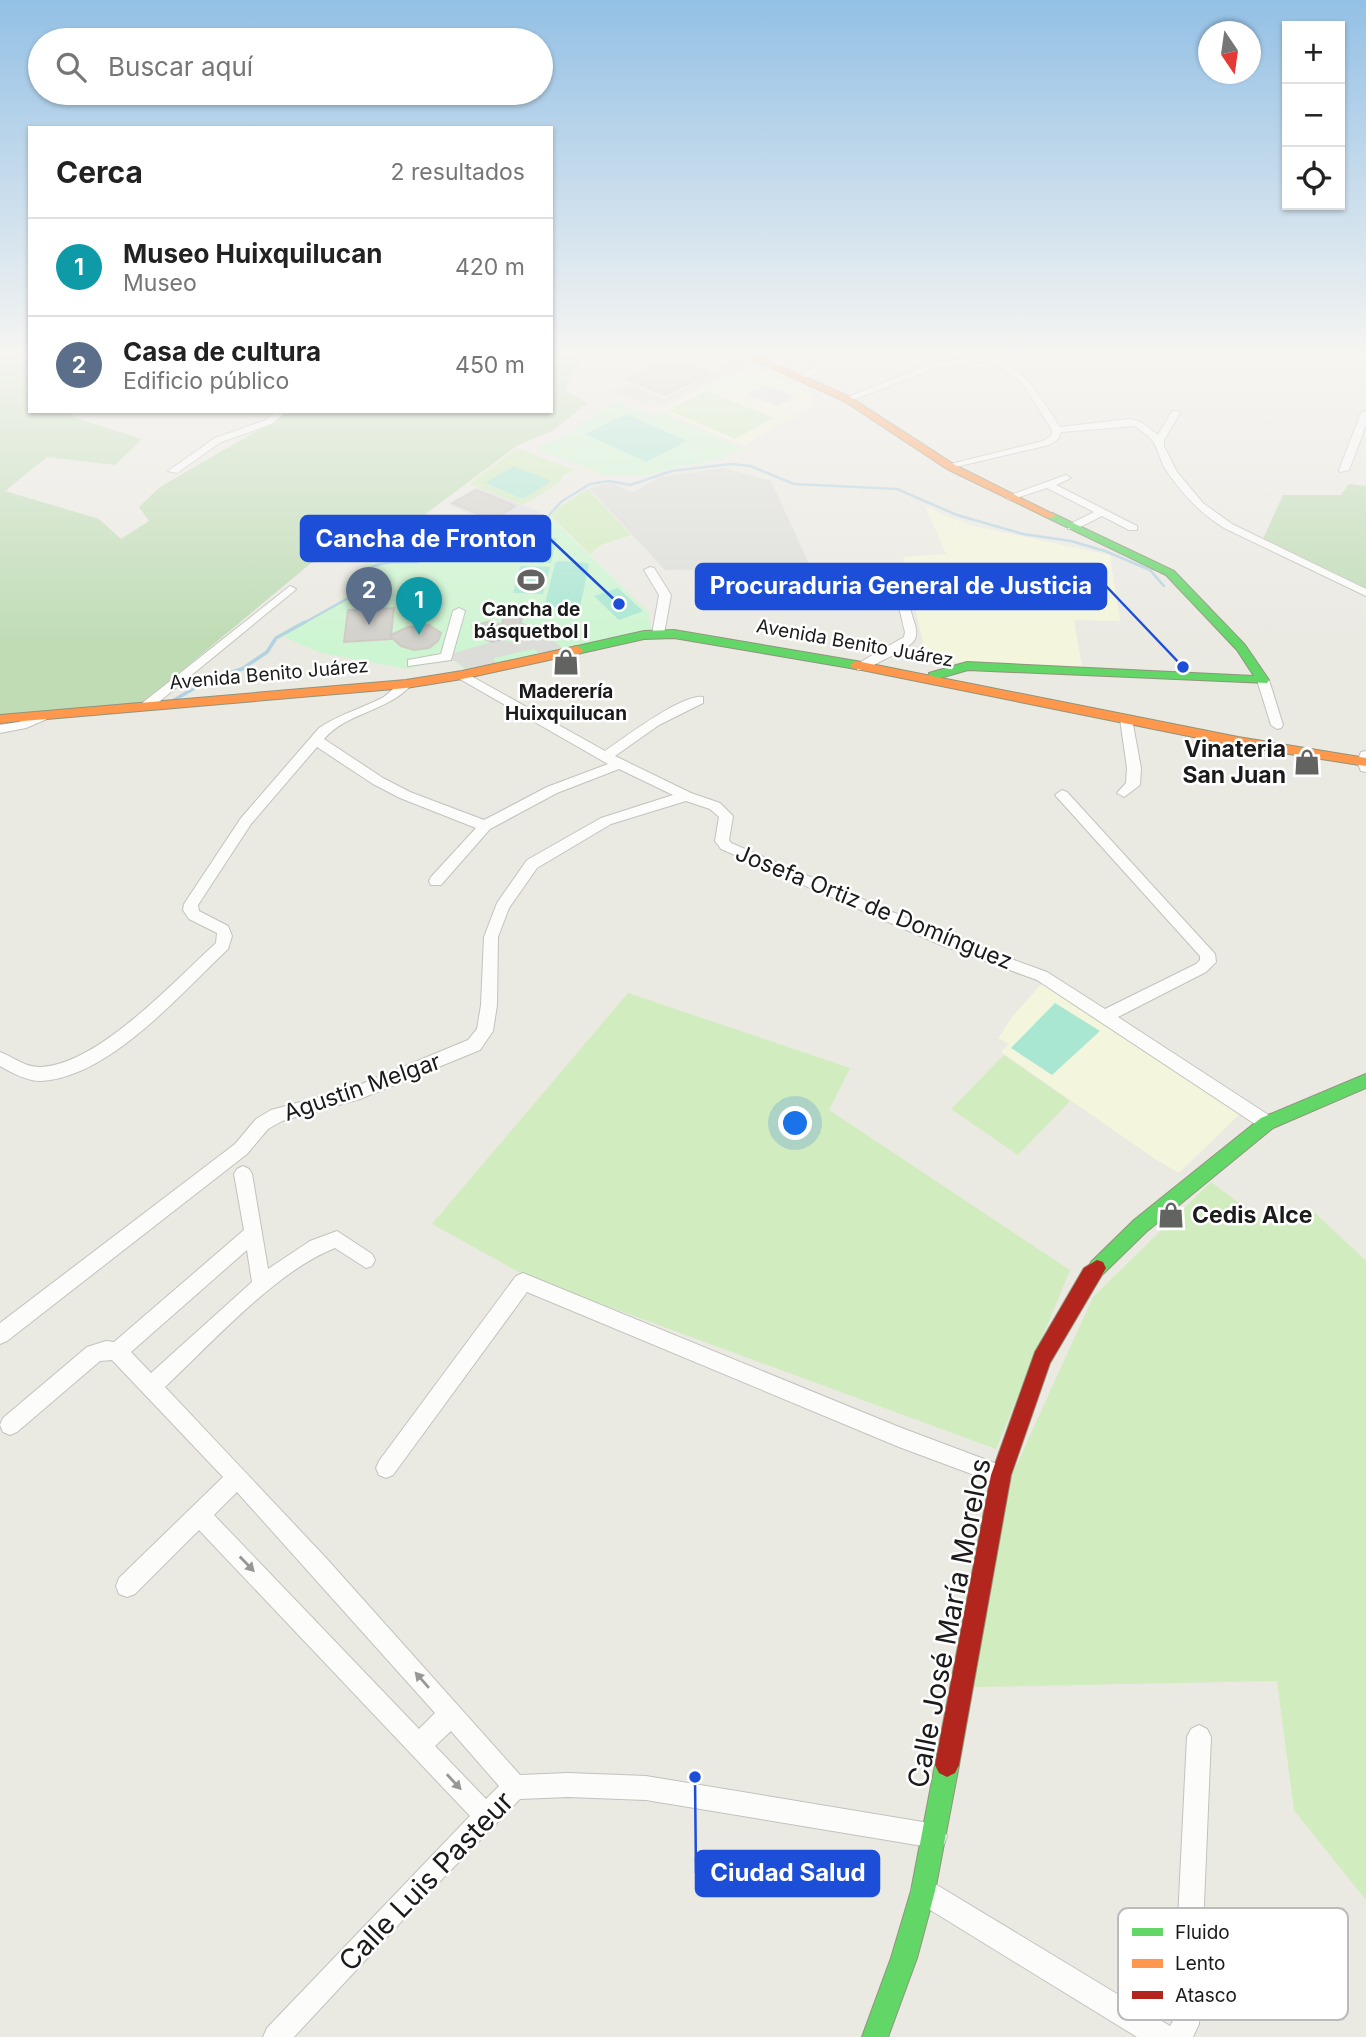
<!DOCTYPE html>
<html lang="es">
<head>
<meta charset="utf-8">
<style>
	:root { --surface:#fff; --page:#f2f2f2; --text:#222; --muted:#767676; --line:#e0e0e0; --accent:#0b8043 }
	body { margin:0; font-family:Inter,sans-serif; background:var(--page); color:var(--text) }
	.controls { position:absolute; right:21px; top:21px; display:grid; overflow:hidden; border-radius:0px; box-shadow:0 2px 5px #0004 }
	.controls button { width:63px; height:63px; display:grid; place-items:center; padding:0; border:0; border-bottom:2px solid var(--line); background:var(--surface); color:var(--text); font:35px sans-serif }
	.compass { position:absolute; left:1198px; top:21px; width:63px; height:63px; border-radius:50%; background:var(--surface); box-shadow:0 2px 5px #0004; rotate:167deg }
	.you { position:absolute; left:796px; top:1124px; width:24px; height:24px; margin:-18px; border:5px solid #fff; border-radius:50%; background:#1a73e8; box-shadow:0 0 0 10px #1a73e833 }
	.badge { display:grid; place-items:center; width:46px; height:46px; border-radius:50%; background:var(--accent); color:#fff; font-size:23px; font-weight:700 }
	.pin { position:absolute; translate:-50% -58px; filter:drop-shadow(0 2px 4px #0008) }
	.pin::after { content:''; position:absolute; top:37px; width:24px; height:21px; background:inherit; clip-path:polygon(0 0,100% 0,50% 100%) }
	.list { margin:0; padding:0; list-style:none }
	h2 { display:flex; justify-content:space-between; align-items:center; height:91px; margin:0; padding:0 28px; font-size:30px }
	h2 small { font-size:23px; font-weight:400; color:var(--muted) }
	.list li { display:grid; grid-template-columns:46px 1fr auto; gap:21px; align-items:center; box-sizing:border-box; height:98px; padding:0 28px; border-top:2px solid var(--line) }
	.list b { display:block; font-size:26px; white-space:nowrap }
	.list p { margin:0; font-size:23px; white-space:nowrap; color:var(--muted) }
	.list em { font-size:23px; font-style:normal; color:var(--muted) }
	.icon { flex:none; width:38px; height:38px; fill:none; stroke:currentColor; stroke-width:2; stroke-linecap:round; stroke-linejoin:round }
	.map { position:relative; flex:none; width:1366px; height:2037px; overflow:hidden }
	.search { position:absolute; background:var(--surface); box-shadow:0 2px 5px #0004; left:28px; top:28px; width:525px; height:77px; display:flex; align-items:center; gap:18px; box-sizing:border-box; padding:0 24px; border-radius:38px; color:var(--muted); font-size:26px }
	.panel { position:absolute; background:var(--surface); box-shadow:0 2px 5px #0004; left:28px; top:126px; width:525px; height:287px; border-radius:0px }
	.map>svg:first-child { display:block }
	.education { fill:#f3f5dc }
	.grass { fill:#d1ecbe }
	.forest { fill:#bfdcb5 }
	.park { fill:#cef5d2 }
	.pitch { fill:#aae7d3 }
	.parking { fill:#dcdcd9 }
	.plaza { fill:#dfdde3 }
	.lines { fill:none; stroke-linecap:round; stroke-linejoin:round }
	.stream-far1 { stroke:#b3d2e1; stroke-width:2.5 }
	.stream { stroke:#b3d2e1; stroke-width:3.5 }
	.building { fill:#d3d1cb; stroke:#cecbc4; stroke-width:2 }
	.street-casing { stroke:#c2c2bf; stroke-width:2 }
	.fast-casing { stroke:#8f947b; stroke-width:2 }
	.slow-casing { stroke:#8f947b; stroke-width:2 }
	.jam-casing { stroke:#8f947b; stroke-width:2 }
	.street { fill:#fcfcfb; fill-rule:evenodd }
	.fast { fill:#63d668; fill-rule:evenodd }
	.slow { fill:#ff974d; fill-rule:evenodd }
	.jam { fill:#b3261e; fill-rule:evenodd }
	.oneway { fill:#979796 }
	.labels { text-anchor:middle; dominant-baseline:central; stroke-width:5; stroke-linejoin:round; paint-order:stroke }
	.far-poi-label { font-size:19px; font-weight:bold; fill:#1b1b1b; stroke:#fff }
	.far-street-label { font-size:19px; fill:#1b1b1b; stroke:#fff }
	.poi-label { font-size:23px; font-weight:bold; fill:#1b1b1b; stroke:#fff; text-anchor:end }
	.street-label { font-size:23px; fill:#1b1b1b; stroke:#fff }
	.near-street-label { font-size:28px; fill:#1b1b1b; stroke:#fff }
	.key { fill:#fff; stroke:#bbb; stroke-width:2 }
	.key-label { font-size:19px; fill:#1b1b1b }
	.leader { fill:none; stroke:#1d4ed8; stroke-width:2.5 }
	.callout-dot { fill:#1d4ed8; stroke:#fff; stroke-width:2.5 }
	.callout { fill:#1d4ed8; stroke:#1d4ed8; stroke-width:2.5 }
	.callout-label { font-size:24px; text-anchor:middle; font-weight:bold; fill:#fff }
</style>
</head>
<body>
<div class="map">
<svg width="1366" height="2037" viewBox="0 0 1366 2037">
	<rect width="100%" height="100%" fill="#eae9e2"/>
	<path class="education" d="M753,366l56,24 4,9v6l-69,41 -82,-36 46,-25z
		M924,504l21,12 29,10 136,29 10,66 -46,-1 8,47 -123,-5 -28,3 2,-5 -9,-14 -21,-89 43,-3z
		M1044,981l199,130 -64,62 -24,-14 -154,-107 8,-8 -11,-6 14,-21z"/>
	<path class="grass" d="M707,391l66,27 -38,21 -67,-29z
		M518,448l56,22 -11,5 -4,8 -36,22 -54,-21z
		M588,489l43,46 -30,10 -11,9 -39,-38 7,-8z
		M628,993l222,75 -21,42 241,160 -74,179 -468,-172 -96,-53z
		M1004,1055l66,46 -52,54 -67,-46z
		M1211,1182l57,43 44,-15 54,51v639l-72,-90 -17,-129 -303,6 38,-212 81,-178z"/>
	<path class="forest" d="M0,356h30v55h38l8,7 66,21 -27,26 -68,-8 -42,34 94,28 22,20 28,-18 -10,-14 21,-20 131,-76h260v-55h30l-16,34 22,13 -33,27 -36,15 -94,70 -114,49 -173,144 -137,7z
		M1349,484l17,2v102l-103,-49 20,-44h58z"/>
	<path class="park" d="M618,401l31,13h14l79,34 -21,10 -82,18 -34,-1 -68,-26 4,-4 25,-9 46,-33z
		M546,513l103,100 2,17 -186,40 -11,-9 -10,-1 -36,9 -87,-16 -37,-16 1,-6c17,-11 57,-24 65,-42l-5,-5c16,-26 41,-24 67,-25l11,-10 19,-7 36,7 10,-3z"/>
	<path class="pitch" d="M626,414l61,27 -41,21 -61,-28z
		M514,466l37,15 -28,18 -38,-16z
		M528,536l29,2 -6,25 -30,-1z
		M559,561l28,2 2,2 -9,42h-32l-3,-3 10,-41z
		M520,566l30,1 -7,27 -30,-1z
		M618,588l25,23 -24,9 -25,-24z
		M1055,1003l45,28 -48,44 -41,-27z"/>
	<path class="parking" d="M740,361l4,2 -80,40 -9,-4 -12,5 -29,-13 16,-7 34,15z
		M724,468l47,13 40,87 -146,2 -76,-82 22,-5 22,9 27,-15z
		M543,631l19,17 -23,5 -5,-4 -40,9 1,5 -29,6 -11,-8 -10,-2 5,-5 42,-12 11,-3 4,3z"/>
	<path class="plaza" d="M766,385l29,12 -18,9 -29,-12z
		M476,487l64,25 -31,20 -61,-28z"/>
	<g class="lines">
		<path class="stream-far1" d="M302,624l50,-28 5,-8 -4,-5c15,-23 39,-21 64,-21l9,-10 17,-6 35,7 14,-5 48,-23 21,-23 29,-18 19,-3 21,4 42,-14 59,-7 19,2 44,18 103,5 60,26 66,19 48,7 34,10 45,19 14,16"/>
		<path class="stream" d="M174,700l38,-22 30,-9 25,-17 9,-14 29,-16"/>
	</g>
	<path class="building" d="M671,357l39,16 -45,22 -39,-16z
		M476,490l39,16 -22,14 -40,-17z
		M394,608l-3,27 17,-8 21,-2 12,8 -3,8 -9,7 -15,2 -13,-4 -10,-9v2l-47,3 4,-32z
		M513,616l9,3 -2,4 16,6 -21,6 -9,-4 -3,8 -11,3 -7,-3v-5l-12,-8 17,-5 12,4 1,-6z"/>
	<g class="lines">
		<g class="street-casing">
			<path id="street" d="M640,356h10l-8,7h-6l-1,-2z
				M781,356h10l-15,12h-6v-4z
				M836,356h12l-45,23 -8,-2z
				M982,356c38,0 59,43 78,71l69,-8 12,3 17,13 14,-24h6l2,2 -16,27v6l13,26 26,31 29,21 134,65v7l-142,-68c-24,-15 -42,-34 -58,-58 -6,-9 -8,-23 -14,-30 -4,-5 -12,-10 -17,-14l-74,6 -3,7 -9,6 -102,24v-4l96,-24 8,-5 1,-6 -29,-46 -33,-23 -51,6 -89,34 -8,-2 92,-36z
				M1366,410v15l-17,45 -9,2 -1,-2 22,-57z
				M276,411h11l-15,13 -51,18 -44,31 -9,-2 47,-33 51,-18z
				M1066,475l5,3 -15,7 81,41v4h-8l-27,-14 -26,13h-8v-4l26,-13 -47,-24 -37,12 -5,-3z
				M830,564c50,0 67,-1 82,51 2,8 8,19 1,27 -9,9 -35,20 -48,28h-8v-6l47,-27 1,-5c-6,-24 -10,-57 -40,-60 -13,-2 -26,0 -39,-3v-4z
				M650,567l4,1 17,27 -7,39 -6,4 -6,-4 7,-39 -15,-25z
				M290,586l6,3 -2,2 -145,119h-8v-6z
				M459,608l6,3 -14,49 -43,6v-6l33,-6 12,-43z
				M462,671l143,80c19,-13 77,-57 98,-54v6l-44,22 -44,31 76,37 29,10 13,13 -4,24 2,3 220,94 96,35 58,37 91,-45 4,-4v-4l-145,-161 7,-5 5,2 148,162 1,8 -10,10 -88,45 155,101 2,5 -2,5 -6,2 -6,-2 -224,-148 -96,-35 -220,-96 -6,-8 4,-24 -9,-8 -24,-8 -75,23 -74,44 -28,40 -11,29 -1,68 -4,26 -13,19 -120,49 -78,22 -14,8 -21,25 -240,187 -7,3v-21l235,-179 21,-25 15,-9 81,-22 116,-48 9,-11 4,-24 3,-68 13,-34 30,-43 74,-42 72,-23 -54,-26 -62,24 -67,36 -49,56h-10l-2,-4 2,-4 45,-49 -76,-30 -27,-14 -56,-37 -66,77 -53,81 1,6 29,15 4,10 -4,13c-48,45 -118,128 -187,132 -14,0 -29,-8 -41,-15v-14c13,5 26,16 41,15 58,-3 133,-86 175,-124l1,-10 -28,-14 -6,-9 1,-6 57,-86 78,-90c20,-14 42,-19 63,-30 10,-6 16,-18 28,-17l2,3c-24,28 -65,28 -88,55l59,39 27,14 74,28 63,-33 61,-23 -150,-86 -2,-3z
				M1263,676l6,4 14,45 -2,3 -4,1 -6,-4 -14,-45z
				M43,712l4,1v6l-21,9 -26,5v-8l19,-3z
				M1126,715l6,4 9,49 -1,17 -16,12 -7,-4 9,-10 1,-15 -7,-49z
				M1366,751v21l-5,-1 -4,-9 4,-10z
				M243,1166l6,3 3,5 16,95 42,-28 27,-10 35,23 3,6 -3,6 -6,2 -31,-20c-59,23 -123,95 -170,139l162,172 193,216 48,-2 78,3 289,48 9,3 3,9 -3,9 -9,3 -289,-48 -78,-3 -48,2 -107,110 -119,128h-31l4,-9 203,-212 -271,-286 -64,64 -8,3 -8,-3 -3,-8 3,-8 104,-101 -111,-117 -12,1 -83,71 -7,3 -7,-3 -3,-7 3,-7 84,-71 19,-6 8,1 130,-112 -10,-56 3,-5zM247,1250l5,32 -101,91 -20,-21zM237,1492l198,221 -16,16 -205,-214zM451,1731l48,55 -13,13 -51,-53z
				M523,1273l376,154 109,41 3,7 -3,7 -7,3 -102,-38 -372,-155 -134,183 -7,3 -7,-3 -3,-7 3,-7 137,-185z
				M1199,1725l8,4 4,8 -12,287 -6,13h-56l-223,-137 -3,-9 3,-9 9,-3 9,3 238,144 3,-5 14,-284 4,-8z"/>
		</g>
		<g class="fast-casing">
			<path id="fast" d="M1052,513l122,58 71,74 24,35 -2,3 -299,-13 -35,10 -4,-1v-6l38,-11 287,14 -17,-26 -71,-75 -118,-57v-4z
				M674,630l182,31 6,4 -6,4 -182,-31 -30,1 -67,15 -6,-4 2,-3 71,-16z
				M1366,1074v14l-93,40 -127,104 -43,42 -6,2 -6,-2 -3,-6 3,-6 43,-42 127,-102z
				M947,1753l8,4 4,8 -24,126 -18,67 -29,79h-26l29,-79 20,-67 24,-126 4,-8z"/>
		</g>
		<g class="slow-casing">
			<path id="slow" d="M746,356h12l92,41 105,68 102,51 -9,2 -101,-49 -103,-68z
				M577,646l6,4 -2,3 -119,26 -56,9 -406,35v-8l406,-35 56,-9z
				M856,661l382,76 128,21v8l-128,-20 -386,-78 -2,-3z"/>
		</g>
		<g class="jam-casing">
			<path id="jam" d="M1097,1260l6,2 3,6 -56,95 -39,112 -52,290 -4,8 -8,4 -8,-4 -4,-8 56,-290 44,-123 49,-84z"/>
		</g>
		<use href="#street" class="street"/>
		<use href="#fast" class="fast"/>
		<use href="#slow" class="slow"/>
		<use href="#jam" class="jam"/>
	</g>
	<defs><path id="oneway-solid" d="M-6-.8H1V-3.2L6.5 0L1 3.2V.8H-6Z" transform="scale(1.75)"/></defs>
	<g class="oneway">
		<use href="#oneway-solid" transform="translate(247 1564) rotate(46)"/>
		<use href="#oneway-solid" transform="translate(422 1680) rotate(-131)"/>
		<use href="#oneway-solid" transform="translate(454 1782) rotate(47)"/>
	</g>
	<linearGradient id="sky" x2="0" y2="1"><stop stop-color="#93c0e5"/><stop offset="0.55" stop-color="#f6f5f2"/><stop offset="1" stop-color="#f6f5f2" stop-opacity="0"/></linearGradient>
	<rect width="1366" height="642" fill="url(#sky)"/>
	<defs>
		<g id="stadium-bare" transform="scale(2.1)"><path d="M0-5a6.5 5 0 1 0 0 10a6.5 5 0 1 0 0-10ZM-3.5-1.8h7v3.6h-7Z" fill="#636361" stroke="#fff" stroke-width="2.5" paint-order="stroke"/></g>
		<g id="shop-bare" transform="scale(2.1)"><path d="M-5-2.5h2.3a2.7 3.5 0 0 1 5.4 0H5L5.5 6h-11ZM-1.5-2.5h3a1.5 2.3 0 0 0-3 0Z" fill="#636361" stroke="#fff" stroke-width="2.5" paint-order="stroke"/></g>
	</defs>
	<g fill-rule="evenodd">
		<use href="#stadium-bare" x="531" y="580"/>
		<use href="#shop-bare" x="566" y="662"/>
		<use href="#shop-bare" x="1307" y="762"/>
		<use href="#shop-bare" x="1171" y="1215"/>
	</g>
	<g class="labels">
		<g class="far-poi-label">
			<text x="531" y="609">Cancha de<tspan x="531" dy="22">básquetbol I</tspan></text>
			<text x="566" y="691">Maderería<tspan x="566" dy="22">Huixquilucan</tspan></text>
		</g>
		<g class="far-street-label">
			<text transform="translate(855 643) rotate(10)">Avenida Benito Juárez</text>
			<text transform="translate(269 674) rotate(-5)">Avenida Benito Juárez</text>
		</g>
		<g class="poi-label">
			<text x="1286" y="749">Vinateria<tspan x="1286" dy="26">San Juan</tspan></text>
			<text x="1192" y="1215" text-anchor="start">Cedis Alce</text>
		</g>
		<g class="street-label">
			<text transform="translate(874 907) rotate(22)">Josefa Ortiz de Domínguez</text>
			<text transform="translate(362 1087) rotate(-19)">Agustín Melgar</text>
		</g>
		<g class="near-street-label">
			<text transform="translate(949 1623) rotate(-79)">Calle José María Morelos</text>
			<text transform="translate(426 1881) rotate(-46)">Calle Luis Pasteur</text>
		</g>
	</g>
	<rect x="1118" y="1908" width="230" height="112" rx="10" class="key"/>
	<rect x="1132" y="1928" width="31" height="8" fill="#63d668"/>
	<rect x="1132" y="1959" width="31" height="9" fill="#ff974d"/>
	<rect x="1132" y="1991" width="31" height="8" fill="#b3261e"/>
	<g class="key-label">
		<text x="1175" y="1939">Fluido</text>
		<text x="1175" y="1970">Lento</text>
		<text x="1175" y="2002">Atasco</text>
	</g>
	<path class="leader" d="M619 604L550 539M1183 667L1106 586M695 1777L696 1873"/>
	<g class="callout-dot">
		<circle cx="619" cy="604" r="7"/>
		<circle cx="1183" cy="667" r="7"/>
		<circle cx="695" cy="1777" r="7"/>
	</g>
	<g class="callout">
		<rect x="301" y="516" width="249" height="45" rx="7"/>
		<rect x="696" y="564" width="410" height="45" rx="7"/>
		<rect x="696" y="1851" width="183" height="45" rx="7"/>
	</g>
	<g class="callout-label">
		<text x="426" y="547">Cancha de Fronton</text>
		<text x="901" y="594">Procuraduria General de Justicia</text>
		<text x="788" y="1881">Ciudad Salud</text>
	</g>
</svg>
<div class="controls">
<button>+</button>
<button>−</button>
<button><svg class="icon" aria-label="locate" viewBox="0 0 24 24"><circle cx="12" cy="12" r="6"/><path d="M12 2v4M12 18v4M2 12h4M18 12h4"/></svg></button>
</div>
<svg class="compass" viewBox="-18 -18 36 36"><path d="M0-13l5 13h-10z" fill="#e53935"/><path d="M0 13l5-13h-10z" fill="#767676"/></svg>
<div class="you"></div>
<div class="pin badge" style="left:419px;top:635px;background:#0f9aa8">1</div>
<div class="pin badge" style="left:369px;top:625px;background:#5c6f8a">2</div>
<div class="search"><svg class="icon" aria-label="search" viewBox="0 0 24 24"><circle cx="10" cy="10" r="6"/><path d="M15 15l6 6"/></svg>Buscar aquí</div>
<section class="panel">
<h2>Cerca<small>2 resultados</small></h2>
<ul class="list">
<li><span class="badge" style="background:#0f9aa8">1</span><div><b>Museo Huixquilucan</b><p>Museo</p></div><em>420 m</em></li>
<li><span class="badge" style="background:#5c6f8a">2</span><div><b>Casa de cultura</b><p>Edificio público</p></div><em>450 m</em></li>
</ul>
</section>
</div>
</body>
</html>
